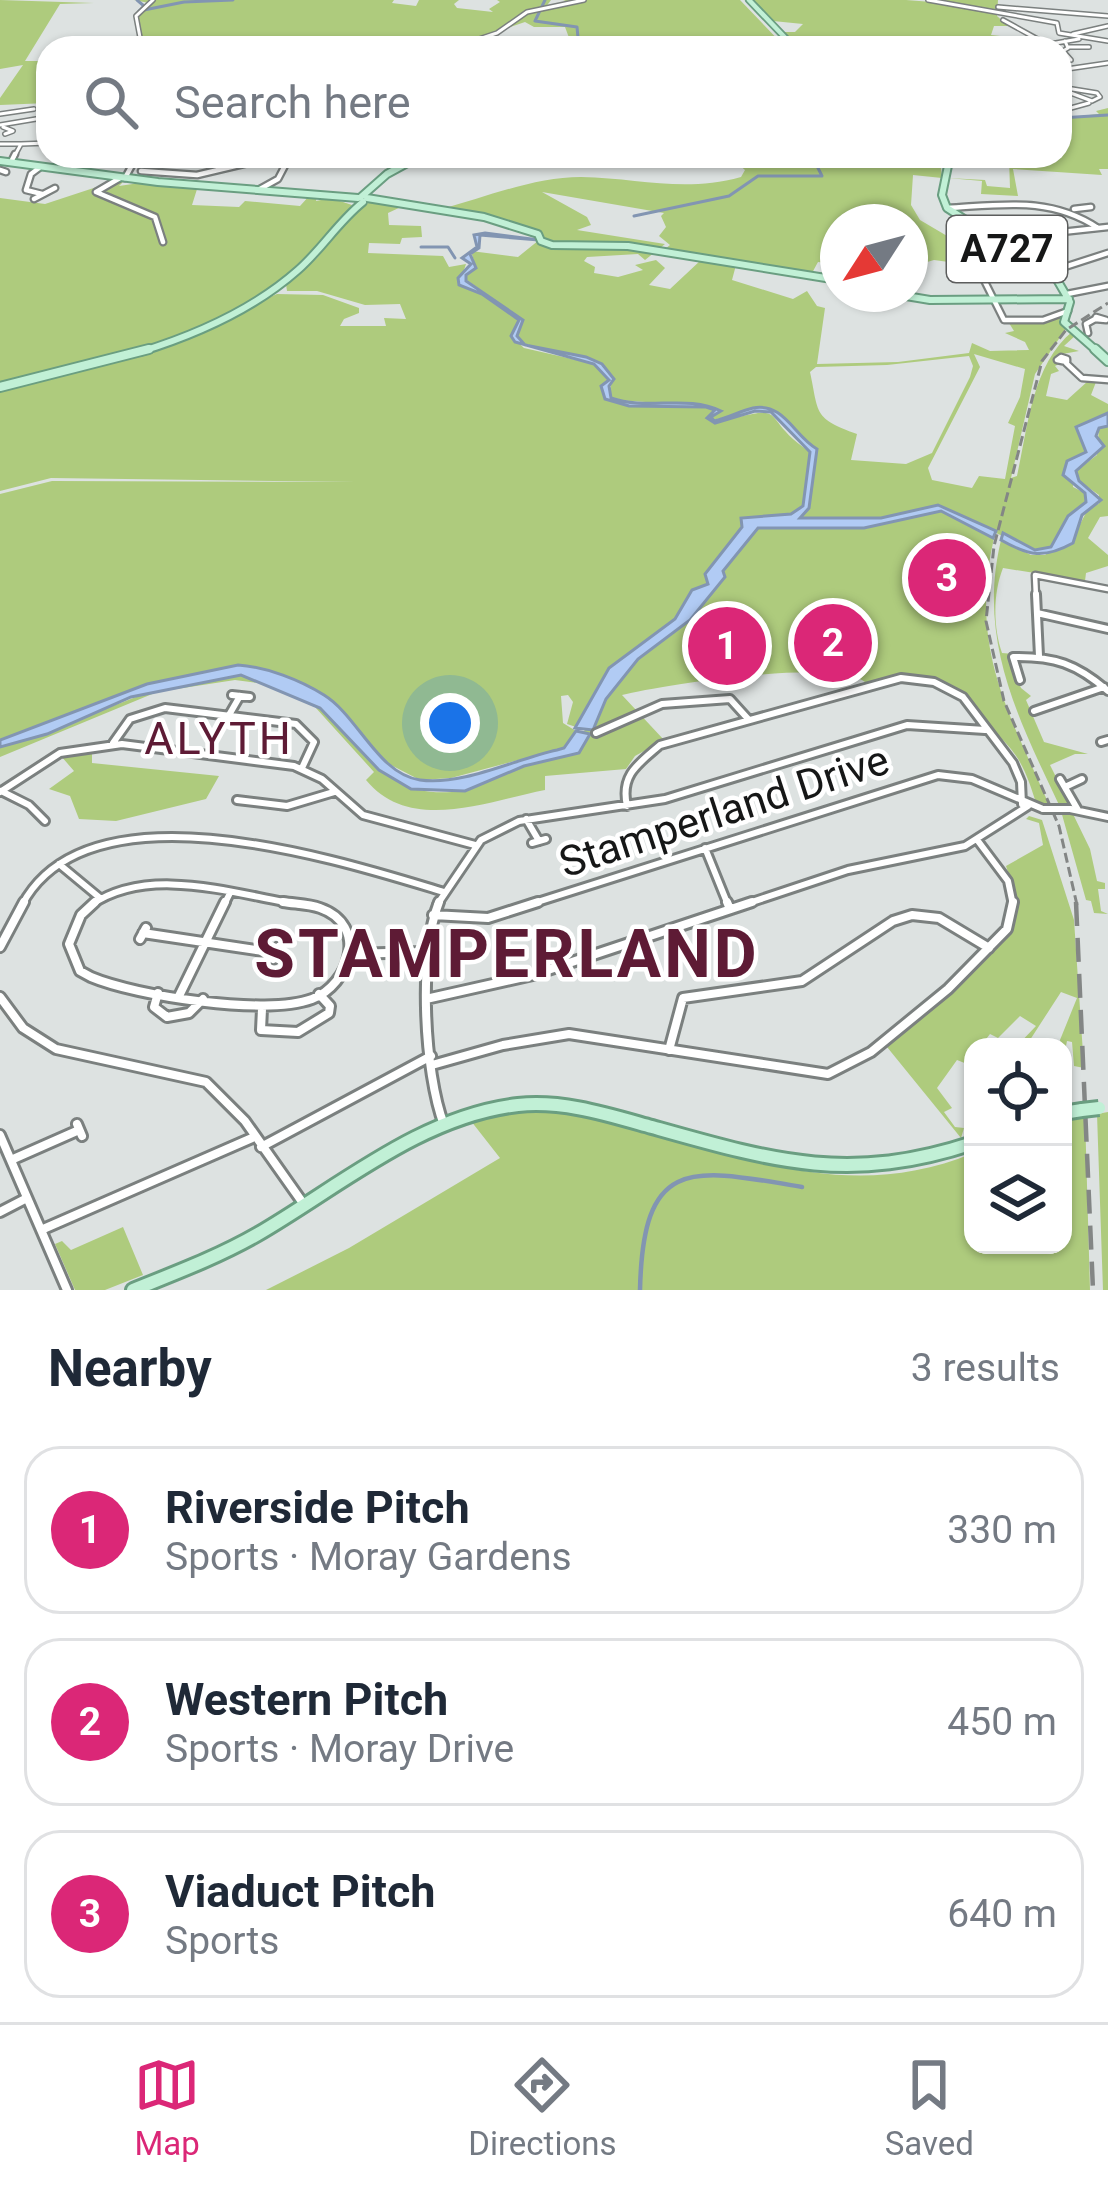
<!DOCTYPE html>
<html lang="en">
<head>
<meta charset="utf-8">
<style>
	:root { --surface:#fff; --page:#f2f2f3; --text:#1f2937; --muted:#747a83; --line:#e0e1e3; --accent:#db2777 }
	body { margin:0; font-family:Roboto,sans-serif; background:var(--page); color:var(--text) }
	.controls { position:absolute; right:36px; bottom:36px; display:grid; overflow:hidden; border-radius:24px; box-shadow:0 3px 9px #0004 }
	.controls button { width:108px; height:108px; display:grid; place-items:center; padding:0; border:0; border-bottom:3px solid var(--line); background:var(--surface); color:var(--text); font:60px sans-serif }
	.compass { position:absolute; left:820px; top:204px; width:108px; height:108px; border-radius:50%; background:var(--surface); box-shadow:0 3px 9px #0004; rotate:234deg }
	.you { position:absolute; left:450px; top:723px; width:42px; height:42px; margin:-30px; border:9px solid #fff; border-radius:50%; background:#1a73e8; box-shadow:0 0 0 18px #1a73e833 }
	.badge { display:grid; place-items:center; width:78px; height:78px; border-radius:50%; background:var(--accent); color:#fff; font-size:39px; font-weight:700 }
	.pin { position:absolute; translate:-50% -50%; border:6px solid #fff; box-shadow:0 3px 12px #0006 }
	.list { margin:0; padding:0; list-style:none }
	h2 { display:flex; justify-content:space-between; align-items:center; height:156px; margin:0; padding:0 48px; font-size:51px }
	h2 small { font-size:39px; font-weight:400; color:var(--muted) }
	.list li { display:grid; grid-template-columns:78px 1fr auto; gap:36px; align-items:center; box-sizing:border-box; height:168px; margin:0 24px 24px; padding:0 24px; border:3px solid var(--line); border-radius:36px }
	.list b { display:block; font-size:45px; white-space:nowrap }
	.list p { margin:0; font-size:39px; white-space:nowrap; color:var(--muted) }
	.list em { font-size:39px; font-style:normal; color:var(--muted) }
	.icon { flex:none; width:66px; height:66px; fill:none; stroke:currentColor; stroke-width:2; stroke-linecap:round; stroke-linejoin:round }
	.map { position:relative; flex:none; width:1108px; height:1290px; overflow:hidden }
	.search { position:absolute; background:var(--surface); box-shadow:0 3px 9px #0004; left:36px; right:36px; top:36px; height:132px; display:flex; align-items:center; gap:30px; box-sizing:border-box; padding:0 42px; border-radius:36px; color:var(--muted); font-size:45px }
	.sheet { height:732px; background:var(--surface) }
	nav { display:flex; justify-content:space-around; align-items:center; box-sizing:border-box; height:168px; border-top:3px solid var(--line); background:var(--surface); font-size:33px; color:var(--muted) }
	nav a { display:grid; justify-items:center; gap:6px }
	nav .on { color:var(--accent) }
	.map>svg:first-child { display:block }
	.green { fill:#aecb7d; fill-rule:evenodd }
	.water { fill:#b1cbf4; stroke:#8295b2; stroke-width:3 }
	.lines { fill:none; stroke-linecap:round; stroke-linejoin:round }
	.stream-far1 { stroke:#8295b2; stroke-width:3 }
	.stream { stroke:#8295b2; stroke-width:4.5 }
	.minor-far3-casing { stroke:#7b807f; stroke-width:6 }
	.minor-far2-casing { stroke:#7b807f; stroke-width:9 }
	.minor-far1-casing { stroke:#7b807f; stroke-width:12 }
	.minor-casing { stroke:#7b807f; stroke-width:14 }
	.major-far3-casing { stroke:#6a9e81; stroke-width:8 }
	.major-far2-casing { stroke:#6a9e81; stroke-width:10 }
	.major-far1-casing { stroke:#6a9e81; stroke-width:12 }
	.major-casing { stroke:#6a9e81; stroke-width:18 }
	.minor-far3 { stroke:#fff; stroke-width:3 }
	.minor-far2 { stroke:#fff; stroke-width:4.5 }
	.minor-far1 { stroke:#fff; stroke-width:6 }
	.minor { stroke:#fff; stroke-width:8 }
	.major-far3 { stroke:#c1f0d6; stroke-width:4.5 }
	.major-far2 { stroke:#c1f0d6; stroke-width:6 }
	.major-far1 { stroke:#c1f0d6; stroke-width:8 }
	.major { stroke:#c1f0d6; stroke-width:12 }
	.rail-far1 { stroke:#838685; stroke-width:3; stroke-dasharray:10 4.5; stroke-linecap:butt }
	.rail { stroke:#838685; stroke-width:4.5; stroke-dasharray:24 12; stroke-linecap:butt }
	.minor-bridge-casing { stroke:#7b807f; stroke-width:12; stroke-linecap:butt }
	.major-bridge-casing { stroke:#6a9e81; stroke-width:18; stroke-linecap:butt }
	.minor-bridge { stroke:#fff; stroke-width:6 }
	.major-bridge { stroke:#c1f0d6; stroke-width:12 }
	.labels { text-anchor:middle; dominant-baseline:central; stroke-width:9; stroke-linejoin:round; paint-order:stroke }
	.shield { fill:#fff; stroke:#5c5d5d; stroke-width:3 }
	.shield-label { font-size:39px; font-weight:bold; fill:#161717 }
	.street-label { font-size:42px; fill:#161717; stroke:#fff }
	.neighbourhood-label { font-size:45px; letter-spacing:3px; fill:#5e1b35; stroke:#fff }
	.near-district-label { font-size:66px; font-weight:bold; letter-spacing:3px; fill:#5e1b35; stroke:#fff }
</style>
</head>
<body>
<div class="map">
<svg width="1108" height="1290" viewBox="0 0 1108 1290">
	<rect width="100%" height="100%" fill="#dde2e1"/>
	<path class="green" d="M0,0l94,3 -34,1 -35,57h23v42l-48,2v-7l23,-33 -23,4z
		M134,0h260l-2,3 24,3 3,-6h40l-5,4 3,4 36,4 -4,-3 11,-7 -3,-2h54l-6,8 24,-6 -6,-2h177l46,48h-245l30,-5 -6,-16h-31l-9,-5 -76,26h-306l-5,-32 11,-13z
		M751,0h155l26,2 -3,-2h69l-1,16 11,10h-14l-3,9 19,2 -12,11h-200l-15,-16h12l8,-8 -30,-3z
		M1108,108v61h-9l3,6 -89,-6 5,27 -37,-2 1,-13 -34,-3 37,2 2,6 23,2 -1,-29 -23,-3h74v-38l39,-4 -3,-3z
		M729,156h211l2,22 -29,-3 -2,30 9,15 39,23 -7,17 11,4 -29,-4 -17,5 -7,21v-64h-72v47l-4,4 4,4 -20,-2 17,-11 -17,-2 -6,11 -147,-24 5,-4 -11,-9 7,-9 -5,-11 3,-3 -122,-21 45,25 4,8 -14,5 88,14 -20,16 -7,-6 -51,3 -3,4 11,6 -1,6 24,4 25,-7 -8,-5 21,-5 9,8 -16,17 21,4 31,-29 35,5 -4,15 61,19 14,-8 10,15 8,2 -8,56 81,-2 71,-9 3,-10 18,8 39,-1 -4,-8 -20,-9 9,-2 -5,-8 37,-2 18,-10 -5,10 8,6 -32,47 -24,104 6,-2c11,-49 15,-112 56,-145l4,3 -13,12 15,5 -22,4 2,9 -4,2 4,5 -8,3 -5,22 21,4 21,-19 8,1 -5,13 17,9v9l-27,13 5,27 -14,5 1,29 12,6 1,9 -18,14 -17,31 -15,3 -15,-5 -83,-40 -57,13h-82l10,-10 7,-59c-20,-12 -29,-39 -54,-41 -21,-2 -40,16 -55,10l8,5c81,-21 39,-9 95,29l-7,54 -12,8 -49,4v8l-36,48 3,10c-19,11 -25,26 -40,40 -46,41 -65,43 -93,103l-9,-3 6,-22 -5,-7 -7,1 2,27 13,8 -12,17 -113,30 -31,2 -31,-16 -72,-72 -49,-22 -30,-5 -91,19 -147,56v-246l52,-13 305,1 -306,-4 -51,13v-102l128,-31 149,-64 46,1 36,13v5l-15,6 -4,7h46l-2,-8 22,1 -6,-15 -35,1 -48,-14h-30l-1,-7 31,-26 42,-52 13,-4 31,4 -15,7 1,12 32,1 1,11 -20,1 -2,6 -31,-1 -1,10 75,3 6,11 17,-3 -7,21 23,9 37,27 -8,15 13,12 70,16 15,16 -7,6 4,13 14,5h55l-59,-4 -7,-5 4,-19 -11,-12 -16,-6 -61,-14 -8,-9 6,-15 -59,-42 12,-10 -5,-17 47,6 26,-21 -102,-27c44,-12 92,-32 139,-32 58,1 102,16 160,0l4,-7zM974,354l51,15 -5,28 -12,26 7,3 -10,53 -26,-3 -7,12 -40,-8 -4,-12 52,-101zM969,356l4,10 -3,11 -38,76 -26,11 -55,-4 6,-26c-44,-16 -38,-20 -47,-62l6,-5 71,-2z
		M121,179h5l-7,7 27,-4 52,4 -6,19 47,2 6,-6 55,5 10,-11 7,1 -1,5 15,-3 21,7c-74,122 -225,148 -352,180v-187l45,6z
		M1108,426v90l-8,1 -12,21 20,17v11l-22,7 -1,8 -82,-13c-10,25 -10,59 -1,85l12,1 -6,4 13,30 10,8 -5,4 18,42 44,12h-13l-25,11 20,40 -10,2c-42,-89 -83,-167 -59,-267l30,15h14l32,-25 13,-25 9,-1v-9l-20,-14 -3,-10 21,-16 2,-27z
		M943,508l52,26c-27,112 12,174 55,273l-13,-1c-10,-32 -17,-52 -41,-72 -10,-7 -15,-22 -23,-31 -27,-33 -70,-30 -107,-20 -26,-26 -204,2 -244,12l42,45 -29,16 -9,13 -81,7v14c-57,11 -135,44 -179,-10l8,-8 -59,-65 -56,-24 -24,-3 -78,12 -157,65v-14c76,-11 170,-76 245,-67 22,3 57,19 75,32 50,36 57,89 132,84 26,-1 45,-16 68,-25 17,-6 36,-9 54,-13 27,-71 80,-104 128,-159 18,-20 32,-47 47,-70l123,-1z
		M92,748v15l127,13 -13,23 -90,22 -37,-2 -9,-23 -21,-7 25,-18 -13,-15z
		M1061,811l10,1 -3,2h5l17,35 7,32 8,2v6h-7l3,22 7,3 -14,-1 -3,-12 -5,-1z
		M1029,816l13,4 32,100 10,148 -10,-2 -2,-24 -5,-1 -3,15 -4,-16 17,-42 -16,-6 -33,51 6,4h-18l20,-21 -16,-10 -22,22 -8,-4 -10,13h-7l-6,17 -10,-4 -20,28 15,20 -8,4 11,15 9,1 -3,10 -74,-91 127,-121 2,-30 -10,-30 37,-21 -4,-22 -13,-4z
		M534,1110c153,13 284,108 439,43v92h90v-126l22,-4 5,175h-824l83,-42 151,-90 -29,-37z
		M1108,1112v178h-5l-6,-176z
		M123,1227l20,48 -38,15h-30l-20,-46 7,-3 9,9z"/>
	<path class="water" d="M485,233l54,7 -59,-5 -1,13 -9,6 6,14 -10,7v6l57,39 -6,16 8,9 61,12 16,7 12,15 -5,7 2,12c37,13 75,-4 110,13l-10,6 3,4c14,-3 26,-10 39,-13 31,-6 41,28 64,41l-8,59 -9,10h81l57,-13 58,26 -3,7 -52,-27 -77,17h-106l-35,43 2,6 -35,43 -52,39 -32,40 -13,31 -18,-2 34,-60 66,-49 17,-29 16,-6 -3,-10 37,-47 -1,-9 50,-4 12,-8 7,-54 -39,-40 -16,-1 -40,12 -8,-5 8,-8 -9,-3 -77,-1 -24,-7 -4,-13 8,-6 -15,-16 -79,-22 -4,-6 8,-16 -37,-26 -23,-9 -1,-7 13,-14 -9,-6 15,-11 -3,-12z
		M1108,413v13l-9,2 -3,8 8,10 -28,25 3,10 22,19 -19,15 -9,28c-29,16 -44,13 -72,-3l2,-7 32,17 16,-3 17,-31 18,-14 -1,-9 -22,-18 4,-14 19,-9 -10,-25z
		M238,665c29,2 62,15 86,30 34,21 54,79 96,85 43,6 95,-21 137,-30l7,-2 12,-17 14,3 -11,19 -55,13 -59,25 -54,-2 -32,-19 -59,-62 -79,-33 -110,22 -84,37 -47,13v-7l147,-56z"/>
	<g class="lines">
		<path class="stream-far1" d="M137,0l7,6 -5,5 45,-9 49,-2
			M545,0l-10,21 42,6 2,21
			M1060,118l48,-3
			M634,216l95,-20 29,-20h64l-10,-20
			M421,247h27l7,11"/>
		<path class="stream" d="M640,1290c3,-135 51,-122 162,-103"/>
		<g class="minor-far3-casing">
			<path id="minor-far3" d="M928,0l129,23 2,10 49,8
				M998,7l110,9
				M1003,20l38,21
				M1073,34l35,-8
				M1069,47h20
				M142,48l-6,-32 17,-16
				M452,48l45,-15 30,-21 57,-12
				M1027,48l52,-9
				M1060,60h11l-8,-9 5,-3 -3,-7
				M1060,70l48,-7
				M1060,87l37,6 3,4 -8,4
				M1060,89l32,12
				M1060,111l29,-8
				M0,114l34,-5
				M0,125l48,-8
				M3,127l10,4 -8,3
				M0,144h21l-7,13
				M21,144l27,-1
				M92,156h13
				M145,157l48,-1"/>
		</g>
		<g class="minor-far2-casing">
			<path id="minor-far2" d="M92,156h13
				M145,157l48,-1
				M11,162l4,-8
				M39,168l-8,6 -5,16 16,4
				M0,170l6,2
				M141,171l56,4 55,-13
				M120,178l-24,14 59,25 8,25
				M125,178l12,-22
				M260,189l18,-10 12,-23
				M34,199l21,-11
				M947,208c55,-3 103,-12 151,20
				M1074,209l17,-2
				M1011,221l23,14 74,-8
				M1047,223l8,-1
				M1003,246l-19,11 -3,17 23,46h39l25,-9
				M1049,272l59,-19
				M1067,294l41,-8
				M1096,317l10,3 -11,-1z
				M1088,333l-2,-9 9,-5
				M1061,357l6,2v3l-10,-2z
				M1066,363l16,15 26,2
				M1036,597l-1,-22 73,14"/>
		</g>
		<g class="minor-far1-casing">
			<path id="minor-far1" d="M1036,594l3,62
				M1037,613l71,16
				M1020,680l-7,-23c41,-1 64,7 95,34
				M232,695l18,2
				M1034,711l70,-24
				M229,715l11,-19
				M596,733l66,-29 68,-5 19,21
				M1101,742l7,-2
				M113,743l17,-24 35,-11 131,16 18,18 -12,26
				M1060,779l18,31
				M1065,787l17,-8
				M1,791l28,14 16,16
				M0,792l60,-39 62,-9 172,22 28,13 41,36 112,30
				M237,800l50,6 47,-14
				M627,806c-7,-31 11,-42 33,-61l241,-67 33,4 29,15 50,66 8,19 1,22
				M1070,809l38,8
				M526,819l13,22
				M978,841l30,40 5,24
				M532,843l14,-4
				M705,848l23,57
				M59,864l41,34
				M22,905c67,-126 319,-44 422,-13
				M91,905c60,-41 144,-10 211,0
				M224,905l6,-12
				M437,905l44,-65 38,-19 146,-22 242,-74 78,5
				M528,905l410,-130 34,4 71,30
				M743,905l105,-35 117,-24 63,-40"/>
		</g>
		<g class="minor-casing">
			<path id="minor" d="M95,902l-14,13 -12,29 11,27 11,6c45,19 175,39 221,22 38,-14 57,-74 8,-91 -11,-4 -25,-4 -37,-6
				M439,902c-21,52 -15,170 5,223
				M727,902l3,7
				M433,915l55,3 50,-16
				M143,933l133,20
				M140,939l6,-11
				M0,947l24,-45
				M350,954l74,-2
				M273,959l6,-12
				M158,993l-4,14 13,10 22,-4 14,-14
				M179,996l46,-94
				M0,997l23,31 33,21 150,33 39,39 60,85
				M426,999l107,-24 219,-73
				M262,1009l-1,21 37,2 31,-19 1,-7 -11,-12
				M669,1050l14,-52 119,-17 91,-60 19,-6 27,3 50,30
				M432,1065l71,-20 66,-11 259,40 43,-22 77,-63 59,-60 6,-27
				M77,1124l5,12
				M0,1135l67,155
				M261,1147l170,-91
				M11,1160l68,-30
				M0,1212l27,-14
				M41,1230l211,-92"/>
		</g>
		<g class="major-far3-casing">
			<path id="major-far3" d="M749,0l46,48"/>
		</g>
		<g class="major-far2-casing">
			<path id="major-far2" d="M950,156l-8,39 5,13 109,70 14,24 -6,20 34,30
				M0,161l158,21 200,16
				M361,197l26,-23 33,-18
				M367,198l117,19 54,17 3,7 11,4 76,1 210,34
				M894,294l36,6 139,-1
				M140,352c55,-17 114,-43 158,-82 24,-21 40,-48 65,-68"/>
		</g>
		<g class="major-far1-casing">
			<path id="major-far1" d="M1095,349l13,12
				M0,387l149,-38"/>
		</g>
		<g class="major-casing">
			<path id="major" d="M1063,1113l19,-3
				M133,1290c42,-17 85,-33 125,-56 81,-47 163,-118 260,-129 45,-5 91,10 134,22 121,34 197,57 321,16"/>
		</g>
		<use href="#minor-far3" class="minor-far3"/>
		<use href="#minor-far2" class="minor-far2"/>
		<use href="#minor-far1" class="minor-far1"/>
		<use href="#minor" class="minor"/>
		<use href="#major-far3" class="major-far3"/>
		<use href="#major-far2" class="major-far2"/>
		<use href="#major-far1" class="major-far1"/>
		<use href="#major" class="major"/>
		<path class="rail-far1" d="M1077,905l-18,-79 -55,-125 -18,-80 8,-75 48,-185 24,-31 42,-27"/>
		<path class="rail" d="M1076,902l17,388"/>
		<g class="minor-bridge-casing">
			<path id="minor-bridge" d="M1043,809h27"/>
		</g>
		<g class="major-bridge-casing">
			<path id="major-bridge" d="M1082,1110l17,-2"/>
		</g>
		<use href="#minor-bridge" class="minor-bridge"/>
		<use href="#major-bridge" class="major-bridge"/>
	</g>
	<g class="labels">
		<rect class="shield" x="947" y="216" width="120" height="66" rx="9"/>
		<g class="shield-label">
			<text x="1007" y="249">A727</text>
		</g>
		<g class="street-label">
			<text transform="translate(724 811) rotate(-18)">Stamperland Drive</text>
		</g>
		<g class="neighbourhood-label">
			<text x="219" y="738">ALYTH</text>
		</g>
		<g class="near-district-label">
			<text x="507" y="954">STAMPERLAND</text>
		</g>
	</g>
</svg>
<div class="controls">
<button><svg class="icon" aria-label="locate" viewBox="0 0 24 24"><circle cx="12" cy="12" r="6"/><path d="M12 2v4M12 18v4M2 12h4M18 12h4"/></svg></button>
<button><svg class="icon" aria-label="layers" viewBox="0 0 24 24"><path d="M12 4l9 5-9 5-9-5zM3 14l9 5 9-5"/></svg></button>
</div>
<svg class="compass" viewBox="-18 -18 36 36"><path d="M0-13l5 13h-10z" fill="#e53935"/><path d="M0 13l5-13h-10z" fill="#747a83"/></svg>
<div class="you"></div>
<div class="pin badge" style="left:727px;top:646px">1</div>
<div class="pin badge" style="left:833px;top:643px">2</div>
<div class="pin badge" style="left:947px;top:578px">3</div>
<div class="search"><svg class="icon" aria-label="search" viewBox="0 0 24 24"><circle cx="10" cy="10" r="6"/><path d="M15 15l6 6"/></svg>Search here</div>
</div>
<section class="sheet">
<h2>Nearby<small>3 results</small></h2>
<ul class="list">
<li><span class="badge">1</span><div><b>Riverside Pitch</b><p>Sports · Moray Gardens</p></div><em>330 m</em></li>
<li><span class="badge">2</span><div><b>Western Pitch</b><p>Sports · Moray Drive</p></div><em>450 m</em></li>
<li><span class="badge">3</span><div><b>Viaduct Pitch</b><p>Sports</p></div><em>640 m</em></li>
</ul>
</section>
<nav>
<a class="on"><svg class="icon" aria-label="map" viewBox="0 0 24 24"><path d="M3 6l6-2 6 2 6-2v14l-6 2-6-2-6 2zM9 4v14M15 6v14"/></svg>Map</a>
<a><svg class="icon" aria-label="directions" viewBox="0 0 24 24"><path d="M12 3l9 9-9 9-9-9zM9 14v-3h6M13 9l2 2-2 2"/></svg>Directions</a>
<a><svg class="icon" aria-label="saved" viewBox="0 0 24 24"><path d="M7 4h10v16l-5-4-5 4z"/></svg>Saved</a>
</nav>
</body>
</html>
